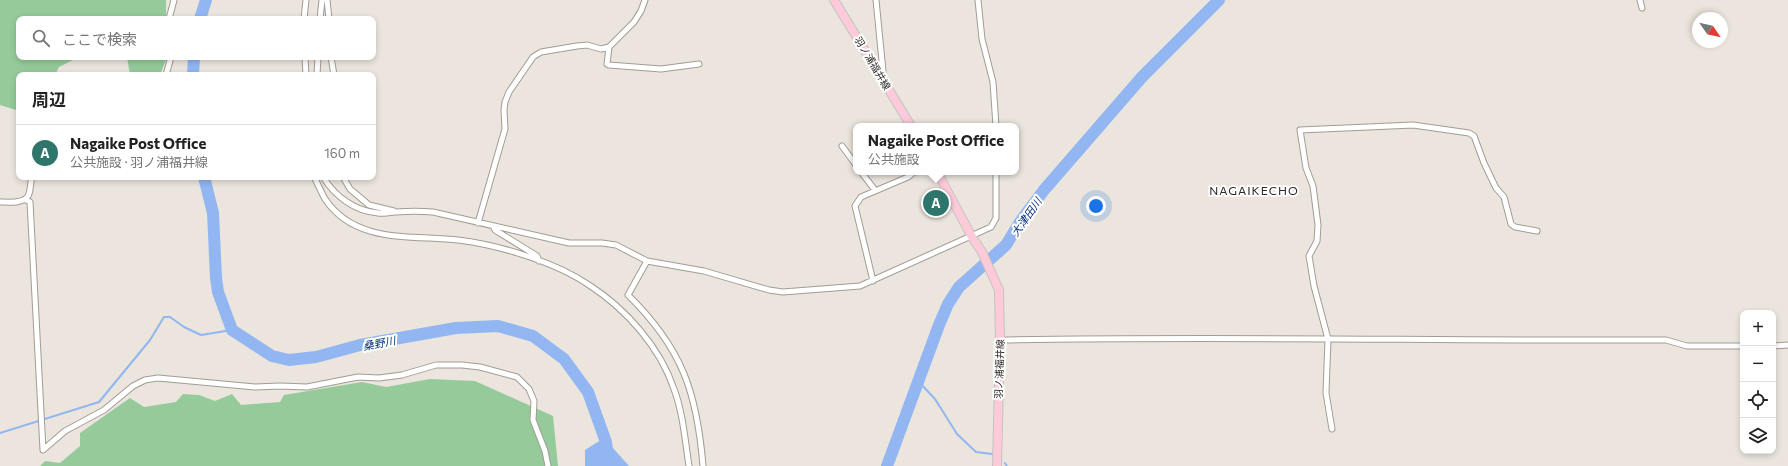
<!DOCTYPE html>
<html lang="ja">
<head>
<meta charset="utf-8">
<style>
	:root { --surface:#fff; --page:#f2f2f2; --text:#222; --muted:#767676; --line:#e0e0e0; --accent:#2e756b }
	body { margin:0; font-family:Commissioner,"Noto Sans JP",sans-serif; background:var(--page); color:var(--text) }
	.controls { position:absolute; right:12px; bottom:12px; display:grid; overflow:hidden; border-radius:8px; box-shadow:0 2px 6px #0003 }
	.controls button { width:36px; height:36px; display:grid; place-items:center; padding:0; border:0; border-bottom:1px solid var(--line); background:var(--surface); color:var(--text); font:20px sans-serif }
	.compass { position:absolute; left:1692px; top:12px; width:36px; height:36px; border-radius:50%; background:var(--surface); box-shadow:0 2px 6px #0003; rotate:124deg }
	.you { position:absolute; left:1096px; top:206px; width:14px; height:14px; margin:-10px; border:3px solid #fff; border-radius:50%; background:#1a73e8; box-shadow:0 0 0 6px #1a73e833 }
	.badge { display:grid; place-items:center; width:26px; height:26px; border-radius:50%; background:var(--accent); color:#fff; font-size:13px; font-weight:700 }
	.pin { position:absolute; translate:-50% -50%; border:2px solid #fff; box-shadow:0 1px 4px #0006 }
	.popup { position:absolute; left:853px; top:123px; width:166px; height:52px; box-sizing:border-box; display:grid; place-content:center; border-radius:8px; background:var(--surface); filter:drop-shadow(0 1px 3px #0005); font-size:13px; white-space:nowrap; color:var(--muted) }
	.popup b { font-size:15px; color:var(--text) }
	.popup::after { content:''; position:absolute; left:50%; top:100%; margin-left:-8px; border:8px solid transparent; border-top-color:var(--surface) }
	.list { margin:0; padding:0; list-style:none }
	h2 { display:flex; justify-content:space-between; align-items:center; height:52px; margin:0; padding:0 16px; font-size:17px }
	h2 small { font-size:13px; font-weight:400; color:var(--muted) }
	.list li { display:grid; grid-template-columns:26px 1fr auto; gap:12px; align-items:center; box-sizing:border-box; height:56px; padding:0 16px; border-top:1px solid var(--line) }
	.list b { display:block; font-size:15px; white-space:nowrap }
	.list p { margin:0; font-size:13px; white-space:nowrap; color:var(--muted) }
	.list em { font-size:13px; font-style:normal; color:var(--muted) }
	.icon { flex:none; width:22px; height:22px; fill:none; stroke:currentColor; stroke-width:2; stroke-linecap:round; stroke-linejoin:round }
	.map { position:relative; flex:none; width:1788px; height:466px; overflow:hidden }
	.search { position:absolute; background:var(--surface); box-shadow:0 2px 6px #0003; left:16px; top:16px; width:360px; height:44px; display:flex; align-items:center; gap:10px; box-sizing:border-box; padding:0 14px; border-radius:8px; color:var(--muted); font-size:15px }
	.panel { position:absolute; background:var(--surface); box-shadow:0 2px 6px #0003; left:16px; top:72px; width:360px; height:108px; border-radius:8px }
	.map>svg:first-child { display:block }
	.green { fill:#95cb9b }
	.water { fill:#91b6f1 }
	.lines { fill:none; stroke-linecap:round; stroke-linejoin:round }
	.stream { stroke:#91b6f1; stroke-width:2 }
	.river { stroke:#91b6f1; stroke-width:12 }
	.minor-casing { stroke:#a29c94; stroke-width:7 }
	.primary-casing { stroke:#c4c3c3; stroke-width:10 }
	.minor { stroke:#fff; stroke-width:5 }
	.primary { stroke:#fdcad9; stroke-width:8 }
	.labels { text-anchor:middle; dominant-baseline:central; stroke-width:4; stroke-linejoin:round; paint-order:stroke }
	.street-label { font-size:10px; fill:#2d2a27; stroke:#fff }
	.water-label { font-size:11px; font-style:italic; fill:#083477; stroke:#fff }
	.quarter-label { font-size:12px; letter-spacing:1px; fill:#2d2a27; stroke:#fff }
</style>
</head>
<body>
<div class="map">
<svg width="1788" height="466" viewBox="0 0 1788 466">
	<rect width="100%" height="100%" fill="#ebe5dd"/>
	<path class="green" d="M0,0h166v19h-147v38h60l-20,10 -4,8h-36v36l-19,-6z
		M127,57h40l-7,18h-30z
		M430,379l45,2 78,35 5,50h-518l5,-5 15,2 20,-17v-13l50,-35 14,9 32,-5 7,-8 16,1 16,6 17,-7 9,11 39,-3 4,-7 78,-13 24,5z"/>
	<path class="water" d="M604,438l25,28h-44v-16z"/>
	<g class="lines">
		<path class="stream" d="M918,381l17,18 22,35 19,18 16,2
			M0,433l99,-31 51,-62 14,-23h6l14,10 17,8 31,-5
			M1005,463l2,3"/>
		<path class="river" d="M200,19l6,-19
			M193,75l1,-18
			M204,177l9,36 3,65 2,14 14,38 40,26 17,4 27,-3 44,-12 96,-17 42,-2 35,10 31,23 24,33 18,50 3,24
			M887,466l52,-141 9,-21 11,-17 47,-42 14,-23 24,-32 98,-113 77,-77"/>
		<g class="minor-casing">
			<path id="minor" d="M327,0l2,19
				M876,0l7,71 -1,7
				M978,0l4,39 11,43 3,44
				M1640,0l2,8
				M169,19l5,-19
				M304,19l2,-19
				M320,19l2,-19
				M609,47l-2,17 2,1 52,4 38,-5
				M305,57l1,18
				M331,57l3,18
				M166,75l5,-18
				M317,75l1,-18
				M842,146l14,19
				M861,172l14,18
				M314,177c4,7 7,15 11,22 30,45 87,36 133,41 41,5 97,22 131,45 37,24 71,62 85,104 9,24 11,51 15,77
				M323,177c12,19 31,34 55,36 5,1 12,-1 18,-1 13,-1 25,-1 37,0l136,31h33l14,2 31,16 57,10 65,19 14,2 77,-6 131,-59 5,-9v-46
				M343,177l7,12 19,16 25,6
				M26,200l4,2 13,248 22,-19 39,-21 29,-24 12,-6 13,-2 97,9 25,-1 27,1 51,-10 21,1 23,-3 34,-10h26l18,2 37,10 12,12 5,12 -1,19 12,31 3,15
				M0,202c7,0 24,2 28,-6 3,-5 2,-13 4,-19
				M478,223l27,-94 -1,-19 1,-8 4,-10 24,-35 8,-5 36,-6 10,-1 14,4 8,-2 25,-25 7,-11 4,-11
				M493,226l2,4 42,26 2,5
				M647,261l-19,34c54,53 69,97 75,171
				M873,281l-18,-75 6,-9 47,-20 6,-5
				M1000,340c222,-4 444,1 666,0l21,6h56
				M1773,346l15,-1
				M1332,429l-6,-36 2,-54 -14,-53 -5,-30 8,-15 1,-16 -5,-39 -7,-18 -6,-38 113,-5 56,8 5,3 10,27 12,25 8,9 7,27 4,3 22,4"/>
		</g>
		<g class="primary-casing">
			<path id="primary" d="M834,0l77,126
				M937,172l35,65 10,15 17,38 1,50 -3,126"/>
		</g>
		<use href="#minor" class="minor"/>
		<use href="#primary" class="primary"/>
	</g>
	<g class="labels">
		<g class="street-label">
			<text transform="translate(873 63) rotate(59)">羽ノ浦福井線</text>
			<text transform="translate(999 369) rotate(-88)">羽ノ浦福井線</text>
		</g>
		<g class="water-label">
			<text transform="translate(1026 217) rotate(-55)">大津田川</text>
			<text transform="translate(379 343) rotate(-11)">桑野川</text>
		</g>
		<g class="quarter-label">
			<text x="1254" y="190">NAGAIKECHO</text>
		</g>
	</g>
</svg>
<div class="controls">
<button>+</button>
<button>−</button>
<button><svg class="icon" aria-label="locate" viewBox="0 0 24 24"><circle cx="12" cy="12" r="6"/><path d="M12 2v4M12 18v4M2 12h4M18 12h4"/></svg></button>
<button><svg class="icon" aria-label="layers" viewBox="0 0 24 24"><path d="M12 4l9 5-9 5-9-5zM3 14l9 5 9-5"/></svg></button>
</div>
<svg class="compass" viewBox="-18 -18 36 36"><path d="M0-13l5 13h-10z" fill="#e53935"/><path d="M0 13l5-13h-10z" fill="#767676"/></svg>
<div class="you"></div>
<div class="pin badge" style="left:936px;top:203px">A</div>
<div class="popup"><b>Nagaike Post Office</b>公共施設</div>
<div class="search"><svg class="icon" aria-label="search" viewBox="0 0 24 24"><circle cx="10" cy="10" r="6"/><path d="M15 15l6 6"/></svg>ここで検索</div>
<section class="panel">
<h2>周辺<small></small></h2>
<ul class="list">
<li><span class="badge">A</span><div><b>Nagaike Post Office</b><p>公共施設 · 羽ノ浦福井線</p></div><em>160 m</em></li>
</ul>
</section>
</div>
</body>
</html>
